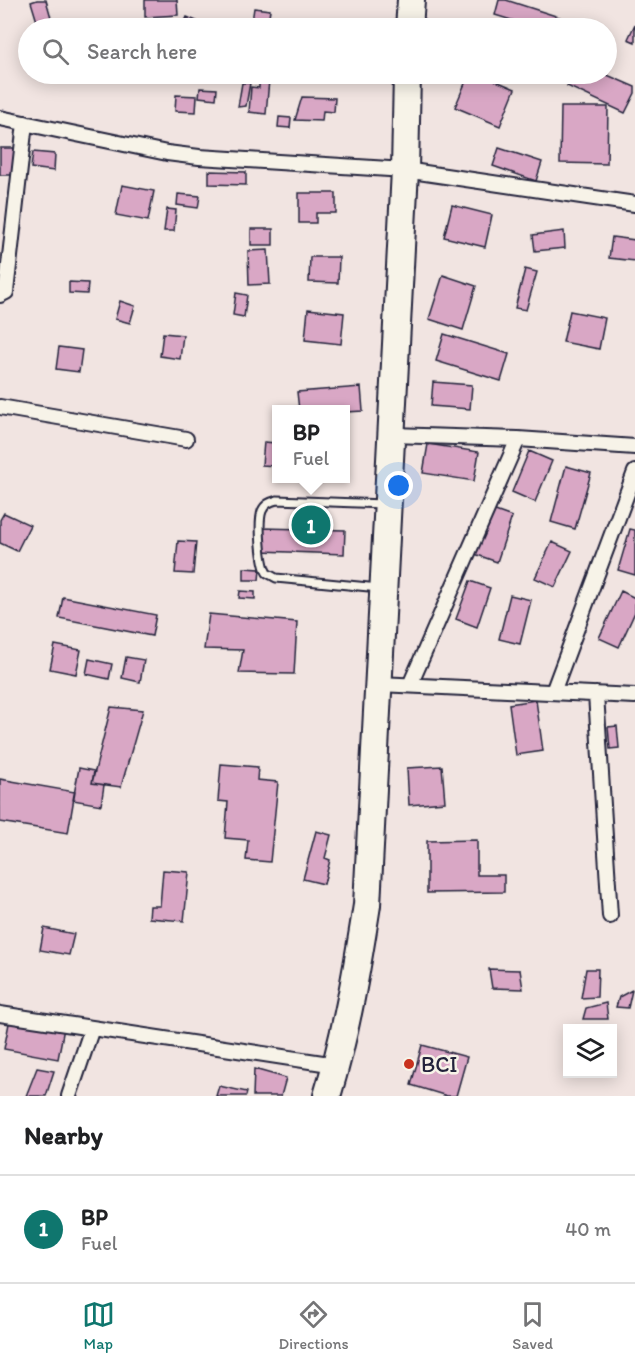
<!DOCTYPE html>
<html lang="en">
<head>
<meta charset="utf-8">
<style>
	:root { --surface:#fff; --page:#f6f6f6; --text:#202124; --muted:#757577; --line:#e0e0e0; --accent:#0f766e }
	body { margin:0; font-family:Itim,sans-serif; background:var(--page); color:var(--text) }
	.controls { position:absolute; right:18px; bottom:18px; display:grid; overflow:hidden; border-radius:0px; box-shadow:0 3px 15px #0003 }
	.controls button { width:54px; height:54px; display:grid; place-items:center; padding:0; border:0; border-bottom:2px solid var(--line); background:var(--surface); color:var(--text); font:30px sans-serif }
	.you { position:absolute; left:399px; top:486px; width:21px; height:21px; margin:-15px; border:4px solid #fff; border-radius:50%; background:#1a73e8; box-shadow:0 0 0 9px #1a73e833 }
	.badge { display:grid; place-items:center; width:39px; height:39px; border-radius:50%; background:var(--accent); color:#fff; font-size:20px; font-weight:700 }
	.pin { position:absolute; translate:-50% -50%; border:3px solid #fff; box-shadow:0 2px 6px #0006 }
	.popup { position:absolute; left:272px; top:405px; width:78px; height:78px; box-sizing:border-box; display:grid; place-content:center; border-radius:0px; background:var(--surface); filter:drop-shadow(0 2px 4px #0005); font-size:20px; white-space:nowrap; color:var(--muted) }
	.popup b { font-size:22px; color:var(--text) }
	.popup::after { content:''; position:absolute; left:50%; top:100%; margin-left:-12px; border:12px solid transparent; border-top-color:var(--surface) }
	.list { margin:0; padding:0; list-style:none }
	h2 { display:flex; justify-content:space-between; align-items:center; height:78px; margin:0; padding:0 24px; font-size:26px }
	h2 small { font-size:20px; font-weight:400; color:var(--muted) }
	.list li { display:grid; grid-template-columns:39px 1fr auto; gap:18px; align-items:center; box-sizing:border-box; height:108px; padding:0 24px; border-top:2px solid var(--line) }
	.list b { display:block; font-size:22px; white-space:nowrap }
	.list p { margin:0; font-size:20px; white-space:nowrap; color:var(--muted) }
	.list em { font-size:20px; font-style:normal; color:var(--muted) }
	.icon { flex:none; width:33px; height:33px; fill:none; stroke:currentColor; stroke-width:2; stroke-linecap:round; stroke-linejoin:round }
	.map { position:relative; flex:none; width:635px; height:1096px; overflow:hidden }
	.search { position:absolute; background:var(--surface); box-shadow:0 3px 15px #0003; left:18px; right:18px; top:18px; height:66px; display:flex; align-items:center; gap:15px; box-sizing:border-box; padding:0 21px; border-radius:33px; color:var(--muted); font-size:22px }
	.sheet { height:186px; background:var(--surface) }
	nav { display:flex; justify-content:space-around; align-items:center; box-sizing:border-box; height:84px; border-top:2px solid var(--line); background:var(--surface); font-size:16px; color:var(--muted) }
	nav a { display:grid; justify-items:center; gap:3px }
	nav .on { color:var(--accent) }
	.map>svg:first-child { display:block }
	.building { fill:#d9a7c5; stroke:#22223b; stroke-width:1.5 }
	.lines { fill:none; stroke-linecap:round; stroke-linejoin:round }
	.lane-casing { stroke:#22223b; stroke-width:11 }
	.street-casing { stroke:#22223b; stroke-width:18 }
	.highway-casing { stroke:#22223b; stroke-width:30 }
	.lane { stroke:#f7f3e8; stroke-width:7 }
	.street { stroke:#f7f3e8; stroke-width:14 }
	.highway { stroke:#f7f3e8; stroke-width:26 }
	.poi-dot { fill:#c8321e; stroke:#f7f3e8; stroke-width:2 }
	.labels { text-anchor:middle; dominant-baseline:central; stroke-width:5; stroke-linejoin:round; paint-order:stroke }
	.poi-label { font-size:22px; fill:#22223b; stroke:#f7f3e8; text-anchor:start }
</style>
</head>
<body>
<div class="map">
<svg width="635" height="1096" viewBox="0 0 635 1096">
	<rect width="100%" height="100%" fill="#f1e4e1"/>
	<filter id="ink" filterUnits="userSpaceOnUse"><feTurbulence type="fractalNoise" baseFrequency=".0167" numOctaves="2"/><feDisplacementMap in="SourceGraphic" scale="12" xChannelSelector="R" yChannelSelector="G"/><feConvolveMatrix kernelMatrix="1 2 1 2 8 2 1 2 1" color-interpolation-filters="sRGB"/></filter>
	<g filter="url(#ink)">
		<path class="building" d="M37,0h9l8,28h-15l-8,-26z
			M145,0h32l1,15 -33,2z
			M499,0h7l56,18 -4,10h-21l-42,-13z
			M254,8l16,2 -3,18h-16z
			M187,17l21,9 -1,2h-25z
			M635,24v18l-7,-3z
			M469,74h11l35,15 -15,37 -45,-19z
			M573,74h32l30,13v6l-10,20 -58,-27z
			M259,79l10,1 -3,34 -17,-2 2,-25 8,1z
			M242,83h8l-4,23 -8,1z
			M200,88l17,1 -1,10 -17,-2z
			M176,95l21,1 -1,16 -21,-1z
			M302,97l33,1 -1,14 -11,-1 -1,10 -27,-1z
			M561,107h47l-1,57 -47,-1z
			M279,117l12,1 -1,10 -12,-1z
			M0,148h16v27h-16z
			M499,148l43,14 -6,19 -43,-15z
			M33,152l22,2 -1,17 -23,-3z
			M209,171l37,1v13l-37,-1z
			M122,185l32,6 -6,30 -32,-6z
			M299,193h37v20h-20v10h-17z
			M178,194l22,2 -2,12 -21,-3z
			M452,205l40,10 -7,32 -41,-10z
			M167,209l9,1 -2,21h-10z
			M251,229h22v16h-22z
			M564,231l1,17 -30,3 -2,-16z
			M612,237l23,3v21l-26,-3z
			M268,250l2,34 -21,1 -1,-34z
			M310,257h29l-1,26 -29,-1z
			M525,269l12,3 -11,38 -11,-2z
			M443,275l33,11 -13,44 -34,-11z
			M69,282l19,1 -1,11 -18,-1z
			M236,293l11,2 -3,22 -11,-2z
			M120,301l15,5 -5,17 -15,-4z
			M308,309l36,4 -3,31 -36,-4z
			M570,311l35,7 -6,31 -36,-7z
			M163,333l20,2 -3,24 -20,-3z
			M444,334l65,20 -8,27 -65,-20z
			M59,347l23,3 -3,22 -23,-3z
			M433,382l39,3 -2,24 -39,-3z
			M361,387l2,24 -17,1v-2h-47l-2,-18z
			M264,442l12,1v23l-14,-1z
			M428,444l51,8 -5,29 -51,-8z
			M529,451l23,10 -17,41 -23,-10z
			M566,466l25,7 -16,56 -24,-7z
			M487,508l25,9 -15,45 -25,-9z
			M4,513l26,12 -13,26 -17,-8v-23z
			M262,528l83,2 -1,24 -83,-3z
			M630,529l5,1v45l-17,-5z
			M178,541l18,1 -3,32 -18,-1z
			M552,542l20,9 -17,36 -20,-9z
			M244,568l16,1 -1,11h-15z
			M470,581l20,7 -13,39 -21,-8z
			M240,591l15,1v7l-16,-1z
			M621,591l14,7v14l-16,35 -20,-9z
			M510,595l21,5 -11,44 -21,-5z
			M63,597l93,18 -4,21 -93,-18z
			M209,614l88,8 -3,52 -55,-1 4,-23 -39,-1z
			M55,645l26,5 -5,24 -26,-5z
			M126,657l18,3 -4,22 -18,-4z
			M89,659l23,5 -3,15 -23,-5z
			M536,700l7,51 -27,4 -7,-51z
			M111,707l32,3 -22,77 -29,-4z
			M617,726l2,22 -9,1 -2,-22z
			M221,764l37,3 -1,13 21,2 -8,80 -24,-2 2,-20 -23,-2 3,-36 -10,-1z
			M442,766l3,36 -36,3 -2,-37z
			M79,768l15,3 -2,12 12,2 -3,20 -28,-5z
			M0,779l75,13 -7,41 -68,-11z
			M316,831l15,4 -6,23 5,2 -6,24 -21,-5z
			M477,840v35h27v17l-77,1v-52z
			M163,870l26,2 -5,49 -35,-3 1,-12h10z
			M44,928l30,6 -5,21 -29,-5z
			M489,969l31,1 3,19 -31,-1z
			M586,969h12l-1,28 -16,1z
			M632,990l-4,18 -12,-1 3,-10z
			M606,1003l2,16h-25l3,-11z
			M10,1018l54,10 -6,31 -54,-10z
			M422,1045l45,12 -11,39h-9l-36,-11z
			M37,1068l17,3 -8,25h-20z
			M254,1069l32,9 -5,18h-28z
			M219,1086l28,6 -1,4h-30z"/>
		<g class="lines">
			<g class="lane-casing">
				<path id="lane" d="M379,588l-103,-10 -9,-5c-6,-10 -9,-51 -5,-62 3,-7 8,-9 15,-11l107,4"/>
			</g>
			<g class="street-casing">
				<path id="street" d="M0,118l167,35 32,4 206,13 230,34
					M0,295l6,-3 19,-169
					M0,407l186,32
					M392,435l126,4 117,8
					M379,684l256,12
					M410,685l108,-246
					M553,692l82,-220
					M596,694l14,222
					M0,1014l336,51
					M69,1096l23,-68"/>
			</g>
			<g class="highway-casing">
				<path id="highway" d="M409,28l2,-28
					M327,1096c19,-62 30,-127 40,-191l38,-735 2,-96"/>
			</g>
			<use href="#lane" class="lane"/>
			<use href="#street" class="street"/>
			<use href="#highway" class="highway"/>
		</g>
	</g>
	<circle class="poi-dot" cx="409" cy="1064" r="6"/>
	<g class="labels">
		<g class="poi-label">
			<text x="421" y="1064">BCI</text>
		</g>
	</g>
</svg>
<div class="controls">
<button><svg class="icon" aria-label="layers" viewBox="0 0 24 24"><path d="M12 4l9 5-9 5-9-5zM3 14l9 5 9-5"/></svg></button>
</div>
<div class="you"></div>
<div class="pin badge" style="left:311px;top:525px">1</div>
<div class="popup"><b>BP</b>Fuel</div>
<div class="search"><svg class="icon" aria-label="search" viewBox="0 0 24 24"><circle cx="10" cy="10" r="6"/><path d="M15 15l6 6"/></svg>Search here</div>
</div>
<section class="sheet">
<h2>Nearby<small></small></h2>
<ul class="list">
<li><span class="badge">1</span><div><b>BP</b><p>Fuel</p></div><em>40 m</em></li>
</ul>
</section>
<nav>
<a class="on"><svg class="icon" aria-label="map" viewBox="0 0 24 24"><path d="M3 6l6-2 6 2 6-2v14l-6 2-6-2-6 2zM9 4v14M15 6v14"/></svg>Map</a>
<a><svg class="icon" aria-label="directions" viewBox="0 0 24 24"><path d="M12 3l9 9-9 9-9-9zM9 14v-3h6M13 9l2 2-2 2"/></svg>Directions</a>
<a><svg class="icon" aria-label="saved" viewBox="0 0 24 24"><path d="M7 4h10v16l-5-4-5 4z"/></svg>Saved</a>
</nav>
</body>
</html>
